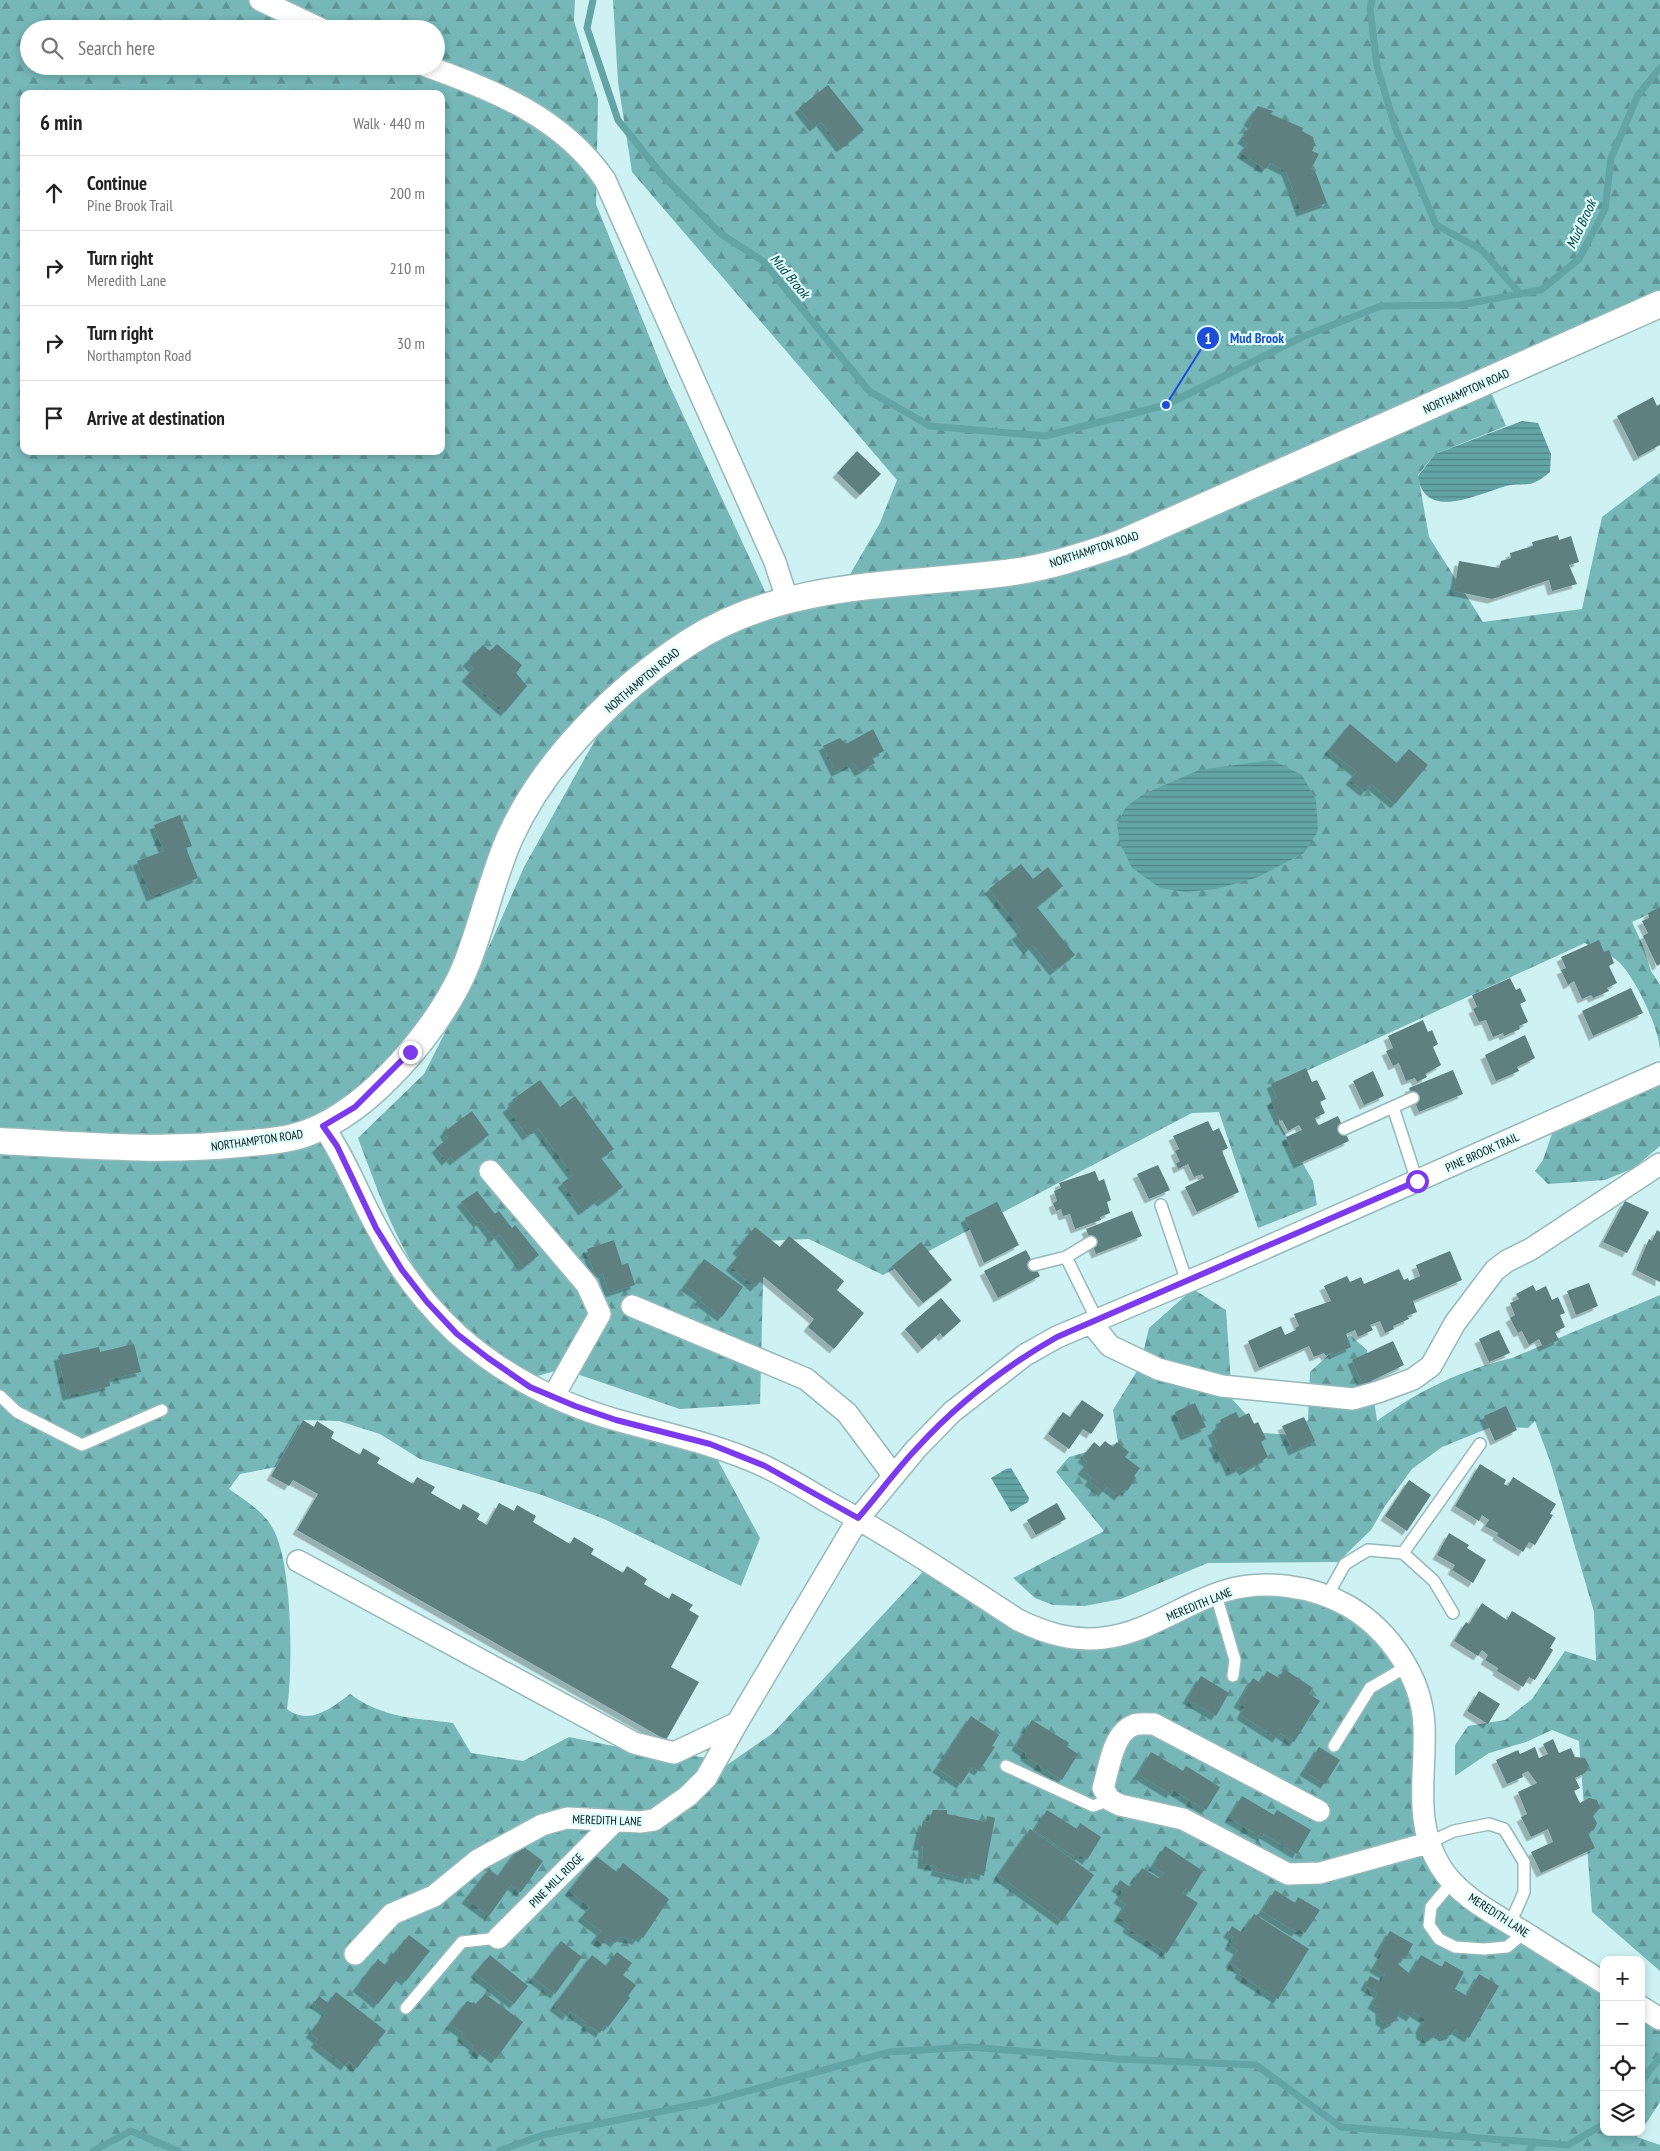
<!DOCTYPE html>
<html lang="en">
<head>
<meta charset="utf-8">
<style>
	:root { --surface:#fff; --page:#f6f6f6; --text:#222; --muted:#767676; --line:#e0e0e0 }
	body { margin:0; font-family:"PT Sans Narrow",sans-serif; background:var(--page); color:var(--text) }
	.controls { position:absolute; right:15px; bottom:15px; display:grid; overflow:hidden; border-radius:10px; box-shadow:0 2px 8px #0003 }
	.controls button { width:45px; height:45px; display:grid; place-items:center; padding:0; border:0; border-bottom:1px solid var(--line); background:var(--surface); color:var(--text); font:25px sans-serif }
	.stop { position:absolute; width:15px; height:15px; margin:-11px; border:4px solid #7c3aed; border-radius:50%; background:#fff }
	.stop.end { background:#7c3aed; border-color:#fff; box-shadow:0 1px 5px #0008 }
	.list { margin:0; padding:0; list-style:none }
	h2 { display:flex; justify-content:space-between; align-items:center; height:65px; margin:0; padding:0 20px; font-size:21px }
	h2 small { font-size:16px; font-weight:400; color:var(--muted) }
	.list li { display:grid; grid-template-columns:32px 1fr auto; gap:15px; align-items:center; box-sizing:border-box; height:75px; padding:0 20px; border-top:1px solid var(--line) }
	.list b { display:block; font-size:19px; white-space:nowrap }
	.list p { margin:0; font-size:16px; white-space:nowrap; color:var(--muted) }
	.list em { font-size:16px; font-style:normal; color:var(--muted) }
	.icon { flex:none; width:28px; height:28px; fill:none; stroke:currentColor; stroke-width:2; stroke-linecap:round; stroke-linejoin:round }
	.map { position:relative; flex:none; width:1660px; height:2151px; overflow:hidden }
	.search { position:absolute; background:var(--surface); box-shadow:0 2px 8px #0003; left:20px; top:20px; width:425px; height:55px; display:flex; align-items:center; gap:12px; box-sizing:border-box; padding:0 18px; border-radius:28px; color:var(--muted); font-size:19px }
	.panel { position:absolute; background:var(--surface); box-shadow:0 2px 8px #0003; left:20px; top:90px; width:425px; height:365px; border-radius:10px }
	.map>svg:first-child { display:block }
	.forest { fill:url(#forest-firs); fill-rule:evenodd }
	.water { fill:url(#water-rules) }
	.lines { fill:none; stroke-linecap:round; stroke-linejoin:round }
	.stream { stroke:#63a4a5; stroke-width:7 }
	.building { fill:#5e8080; filter:url(#shadow) }
	.service-casing { stroke:#95b9b9; stroke-width:14 }
	.minor-casing { stroke:#95b9b9; stroke-width:24 }
	.tertiary-casing { stroke:#95b9b9; stroke-width:29 }
	.service { stroke:#fff; stroke-width:11 }
	.minor { stroke:#fff; stroke-width:21 }
	.tertiary { stroke:#fff; stroke-width:26 }
	.route { stroke:#7c3aed; stroke-width:6 }
	.labels { text-anchor:middle; dominant-baseline:central; stroke-width:4.5; stroke-linejoin:round; paint-order:stroke }
	.street-label { font-size:12px; fill:#0a1718; stroke:#e1fefe }
	.water-label { font-size:14px; font-style:italic; fill:#014143; stroke:#e1fefe }
	.leader { fill:none; stroke:#1d4ed8; stroke-width:2 }
	.callout-dot { fill:#1d4ed8; stroke:#e1fefe; stroke-width:2 }
	.mark-label { font-size:15px; text-anchor:middle; font-weight:bold; fill:#fff }
	.callout-label { font-size:14px; text-anchor:middle; font-weight:bold; fill:#1d4ed8; stroke:#e1fefe; stroke-width:4.5; stroke-linejoin:round; paint-order:stroke }
</style>
</head>
<body>
<div class="map">
<svg width="1660" height="2151" viewBox="0 0 1660 2151">
	<defs>
		<pattern id="forest-firs" width="22" height="20" patternUnits="userSpaceOnUse" patternTransform="scale(1.25)"><rect width="22" height="20" fill="#76b7b8"/><path d="M5 1l3.5 6h-7zM16 11l3.5 6h-7z" fill="#5f9495"/></pattern>
		<pattern id="water-rules" width="6" height="5" patternUnits="userSpaceOnUse" patternTransform="scale(1.25)"><rect width="6" height="5" fill="#63a4a5"/><path d="M0 2.5h6" fill="none" stroke="#508585"/></pattern>
		<filter id="shadow"><feDropShadow dx="-4.5" dy="4.5" stdDeviation="0" flood-color="#0004"/></filter>
	</defs>
	<rect width="100%" height="100%" fill="#cef2f3"/>
	<path class="forest" d="M0,0h575l-1,21 24,78 -2,105 70,174 105,226 -82,38 -152,147 -71,177 -125,151 -4,29 65,124 128,117 179,57 51,94 -19,48 -137,-67 -62,-24 -122,-36 -40,-25 -41,-13 -36,-1 -27,47 -36,7 -11,15c14,10 34,22 43,38 21,34 21,142 15,182 22,17 45,-1 63,-15 33,24 64,24 103,29l18,30 52,8 46,-24 59,12 74,8 25,8 46,-32 158,-170 54,35 110,41 152,-52 101,19 67,81 6,113 19,68 164,115v149h36l-3,5 23,8v6h-1660zM29,29h407v37h-407zM24,94h417v357h-417z
		M613,0h1047v304l-539,239 -279,45 38,-65 17,-43 -265,-308 -14,-90z
		M1490,390l16,36 -71,28 -17,21 11,62 54,85 99,-13 20,-92 58,-44v436l-28,13 11,24 8,25 9,14v64c-2,-23 -24,-70 -41,-87 -8,-8 -24,-13 -34,-19l-307,141 1,39 34,58 4,24 -59,23 -39,-116 -27,1 -309,162 -74,-36 -45,2 -4,163 -80,5 -118,-40 -28,8c-24,-18 -51,-35 -74,-54 -55,-49 -77,-119 -102,-185l66,-64 68,-134 32,-73 75,-134 31,-31 62,-49 82,-37 81,-22 224,-29z
		M1660,1082v64l-26,22 -29,12 -57,4 -13,-13 8,-11 12,-35z
		M1193,1289l33,21 6,89 31,34 28,2 17,-15 2,-48 40,-37 17,15 10,71c42,-31 85,-51 135,-63l148,-63v676l-68,-59 -13,-171 -27,-11 -26,12 -37,11 -34,23v-31l13,-19 37,-6 27,-21 33,-48 31,10 -2,-49 -44,-151 -15,-40 -7,7 -34,-2 -52,21 -30,22 -27,37 -14,24 -33,32 -130,1 -87,36 -36,7 -32,-1 -18,-7 -22,-20 91,-47 -48,-59 13,-15 49,-14 -5,-33 27,-44 9,-38z
		M1641,2007l19,12v83l-19,29z"/>
	<path class="water" d="M1522,421l16,2 13,31 -1,18c-5,4 -11,9 -17,11 -8,3 -18,0 -27,3 -28,8 -82,36 -88,-10l17,-22z
		M1272,760l30,15 14,25 2,31 -14,22 -48,25 -41,11 -29,3 -26,-4 -28,-20 -12,-25 -3,-18 9,-18 16,-12 57,-25z
		M1011,1468l18,30 -1,4 -17,10 -20,-34 15,-9z"/>
	<g class="lines">
		<path class="stream" d="M593,0l-6,28 31,92 45,56 58,58 42,27 106,130 61,35 115,10 121,-31 138,-69 77,-30 79,-1 81,-15 38,-31 26,-50 6,-51 27,-63 22,-27
			M1372,0l-2,9 7,57 18,61 41,98 46,25 38,44
			M1641,2082l19,-25
			M93,2151l38,-20 47,20
			M499,2151l44,-16 165,-33 181,-50 81,-5 148,12 138,6 85,62 227,18 36,-21
			M1529,2151l5,-9"/>
	</g>
	<path class="building" d="M828,85l36,45 -23,18 -20,-26 -7,5 -15,-19z
		M1258,106l15,5 -2,3 32,14 -1,3 11,6 2,8 -3,6 7,3 -8,15 4,2 12,32 -26,9 -15,-41 -16,-8 -4,6 -25,-16 7,-10 -6,-4 10,-15 -4,-3z
		M1653,397l4,9 3,-2v41l-22,12 -21,-41z
		M857,451l24,23 -21,21 -23,-22z
		M1558,535l1,5 12,-4 8,26 -10,3 8,19 -25,7 -3,-11 -57,19 -38,-8 5,-30 40,7 2,-7 10,-3 -1,-5 23,-7 -1,-4z
		M497,644l25,21 -6,8 11,13 -22,26 -39,-35 8,-9 -7,-6 16,-17 7,6z
		M1350,724l47,39 12,-14 19,16 -33,39 -24,-20 -6,8 -15,-12 7,-8 -28,-22z
		M873,729l11,22 -12,6 3,6 -16,9 -5,-9 -18,9 -13,-26 17,-8 6,6z
		M180,815l12,31 -6,2 12,30 -47,19 -14,-36 27,-10 -10,-26z
		M1021,864l12,15 15,-12 15,19 -26,21 38,48 -21,16 -21,-26 -5,5 -12,-15 6,-4 -33,-42z
		M1660,907v57l-3,2 -14,-30 5,-3 -6,-12 7,-3 -1,-5z
		M1599,940l5,12 5,-2 5,13 -5,3 8,17 -10,5 2,3 -16,7 -2,-3 -9,4 -8,-18 -6,4 -7,-15 5,-2 -5,-11z
		M1510,978l6,12 4,-2 6,13 -6,3 8,18 -9,4 1,3 -16,7 -1,-3 -10,4 -7,-17 -7,2 -6,-13 4,-2 -5,-12z
		M1631,988l12,25 -50,23 -11,-25z
		M1423,1020l5,12 4,-2 6,14 -5,3 8,18 -16,9 2,3 -10,5 -2,-4 -9,3 -7,-18 -6,3 -7,-15 7,-3 -5,-12z
		M1525,1035l10,23 -18,9 2,4 -23,10 -11,-26z
		M1306,1068l6,14 5,-2 9,19 -6,3 5,11 -10,5 2,5 2,2 19,-9 11,25 -51,23 -12,-27 16,-7 -3,-5 -11,6 -6,-11 -2,1 -9,-20 6,-3 -6,-14z
		M1453,1070l10,24 -44,18 -10,-24z
		M1373,1071l11,25 -20,9 -11,-24z
		M540,1080l20,27 15,-11 39,53 -13,9 22,29 -21,15 -3,-3 -16,12 -21,-28 11,-8 -35,-47 -11,8 -20,-28 7,-5 -2,-3z
		M472,1111l17,24 -35,26 -3,-4 -5,4 -10,-13 12,-10 -4,-6z
		M1208,1121l5,10 6,-3 9,20 -6,3 17,41 -42,20 -12,-25 19,-9 -2,-4 -8,3 -6,-13 -10,5 -2,-6 4,-1 -5,-11 4,-2 -6,-13z
		M1158,1165l12,25 -21,9 -12,-25z
		M1095,1171l4,10 5,-2 7,21 -4,2 3,11 -10,4 1,3 -26,9 -5,-15 -7,2 -2,-7 -5,2 -3,-8 4,-2 -3,-10 7,-3 -2,-5z
		M477,1191l18,23 4,-3 13,17 3,-3 24,30 -15,12 -25,-33 -5,4 -13,-17 -3,2 -17,-21z
		M1625,1201l24,11 -22,41 -24,-11z
		M997,1202l22,43 -35,18 -19,-45z
		M1132,1211l10,25 -46,18 -10,-25z
		M755,1227l25,20 9,-11 55,45 -7,9 27,23 -30,36 -26,-22 6,-8 -50,-42 -9,10 -25,-21 11,-13 -4,-4z
		M1657,1230l3,2v50l-24,-12 13,-31 3,2z
		M614,1240l8,25 6,-2 7,22 -26,8 -6,-20 -8,3 -8,-27z
		M921,1242l31,38 -29,23 -31,-37z
		M1026,1250l14,26 -42,22 -14,-27z
		M1450,1251l12,29 -49,21 4,11 -10,4 2,3 -16,7 1,3 -9,4 -5,-12 -10,4 3,5 -15,7 -3,-7 -9,4 5,13 -18,8v-3l-7,4 -2,-3 -10,4 -5,-11 -50,22 -11,-27 33,-15 4,9 11,-5 -1,-2 4,-2 -5,-12 37,-13 -7,-15 23,-10 3,6 11,-5 3,7 35,-15 5,11 4,-2 1,3 11,-5 -4,-11z
		M704,1259l39,28 -21,30 -23,-17 2,-3 -16,-11z
		M1589,1283l9,23 -22,9 -9,-24z
		M1533,1285l3,6 10,-5 6,14 6,-3 7,16 -5,2 5,12 -10,5 4,8 -16,7 -4,-8 -10,6 -7,-14 -4,2 -8,-15 5,-3 -5,-12 9,-4 -3,-5z
		M941,1298l20,23 -18,16 -3,-4 -18,16 -17,-20z
		M1499,1330l11,23 -21,9 -10,-23z
		M1393,1341l11,24 -41,20 -11,-25z
		M134,1344l7,28 -32,7 1,7 -43,10 -9,-40 41,-9 1,5z
		M1082,1400l22,15 -13,19 -8,-5 -14,20 -21,-15 15,-22 7,5z
		M1195,1403l11,24 -21,9 -10,-24z
		M1506,1406l11,24 -22,11 -11,-25z
		M1236,1412l3,6 10,-5 5,11 4,-2 8,17 -5,3 7,15 -24,14 -3,-4 -10,5 -7,-15 -4,2 -7,-15 4,-2 -5,-11 11,-5 -3,-6z
		M1304,1417l11,24 -22,10 -11,-25z
		M303,1420l11,7 3,-6 17,11 -3,6 29,17 3,-7 17,10 -3,5 36,21 4,-7 18,10 -4,6 29,17 3,-6 17,10 -3,5 10,6 12,-22 15,8 3,-6 19,11 -3,6 37,22 4,-7 20,12 -3,5 32,19 4,-7 20,13 -3,5 25,15 3,-6 21,12 -4,5 10,6 -28,51 28,15 -33,58 -369,-210 21,-36 -25,-14 -4,6 -18,-10z
		M1105,1441l8,6 4,-5 12,10 -4,5 15,11 -6,8 2,2 -9,13 -3,-2 -5,7 -12,-9 -4,5 -14,-11 3,-4 -10,-7 6,-8 -6,-4 12,-16 6,5z
		M1480,1464l26,16 -2,4 4,2 5,-9 43,27 -6,10 3,1 -18,30 -6,-3 -6,10 -26,-16 1,-3 -13,-7 4,-6 -7,-5 -3,6 -24,-15z
		M1409,1480l22,15 -24,36 -22,-15z
		M1057,1503l9,16 -30,16 -9,-15z
		M1449,1533l20,12 -2,3 19,12 -13,23 -21,-13 3,-5 -18,-10z
		M1482,1603l25,17 5,-9 44,27 -6,10 3,2 -18,30 -6,-3 -6,10 -26,-16 1,-3 -13,-8 3,-5 -6,-5 -4,6 -24,-15 12,-19 3,2z
		M1284,1669l29,19 -4,6 11,7 -26,41 -14,-9 -3,5 -36,-23 4,-8 -7,-4 15,-25 7,5 7,-12 12,7z
		M1201,1676l28,17 -13,23 -29,-17z
		M1479,1691l21,13 -12,20 -21,-13z
		M971,1716l28,19 -7,11 3,1 -16,24 -7,-4 -11,17 -24,-16z
		M1032,1720l37,23 -3,3 12,8 -16,26 -37,-24 1,-3 -10,-7z
		M1553,1739l6,14 12,-5 4,9 10,1 4,8 -4,7 -10,5 5,10 -6,3 6,12 9,-5 8,2 3,8 -7,8 4,7 -3,7 -6,3 7,15 -54,25 -10,-21 22,-10 -5,-13 -17,8 -10,-20 6,-3 -9,-22 19,-9 -9,-12 -6,3 1,3 -16,7 -11,-24 22,-10 2,4 15,-7 4,11 9,-4 -5,-10z
		M1319,1747l21,13 -15,24 -21,-13z
		M1151,1752l32,19 3,-5 34,21 -14,23 -33,-20 -2,4 -33,-20z
		M1242,1796l32,19 3,-5 34,20 -14,24 -33,-20 -2,3 -33,-19z
		M933,1810h14v4l39,8 1,-6 8,2 -11,58 -15,-4 -1,7 -33,-8 2,-5 -15,-2 1,-18h-6l6,-25 5,1z
		M1047,1810l30,19 3,-6 21,14 -14,23 -7,-5 -2,4 -44,-29z
		M1030,1829l64,46 -32,46 -64,-46z
		M521,1845l22,16 -22,31 -10,-7 -22,31 -23,-17 23,-30 9,7z
		M1165,1846l38,25 -13,21 -5,-3 -3,4 16,10 -31,50 -40,-25 2,-4 -11,-7 8,-13 -8,-5 5,-8 -7,-4 4,-7 10,7 12,-19 18,11 4,-6 -11,-7z
		M596,1856l21,16 6,-9 46,36 -26,39 -3,-2 -3,4 -17,-3 -5,6 -7,-5 -5,6 -8,-5 6,-8 -19,-14 8,-10 -21,-16z
		M1275,1890l20,13 3,-6 22,13 -15,23 -7,-4 -2,3 -34,-21z
		M1254,1914l55,35 -31,50 -39,-25 2,-4 -11,-7 8,-13 -9,-5 5,-8 -6,-4 4,-7 10,7z
		M1390,1931l23,13 -8,15 -3,-1 -4,6 12,10 11,-19 21,12 3,-6 19,11 -9,17 12,7 12,-22 20,12 -30,52 -14,-9 -4,6 -7,2 -6,-4 -9,6 -8,-4 -1,-7 5,-9 -11,-7 -3,5 -10,-6 -6,10 -7,4 -8,-5v-11l-8,-5 6,-11 -13,-7 5,-10 11,6 4,-8 -11,-6 8,-14 -4,-2z
		M409,1935l21,16 -24,30 -6,-5 -22,28 -21,-17 21,-28 7,6z
		M561,1941l21,16 -27,37 -22,-16z
		M617,1952l15,11 -9,12 13,10 -8,11 2,2 -22,29 -3,-2 -5,8 -10,-7 -1,2 -4,-3 2,-2 -17,-12 -3,5 -13,-10 38,-51 14,11z
		M490,1955l38,31 -14,18 -39,-31z
		M336,1992l50,39 -29,37 -8,-7 -4,5 -30,-23 3,-4 -8,-6 17,-21 -13,-9 5,-7 9,7z
		M485,1994l38,28 -27,37 -12,-9 -3,5 -9,-7 2,-2 -13,-10 2,-3 -13,-9 17,-23 9,3z"/>
	<g class="lines">
		<g class="service-casing">
			<path id="service" d="M1393,1107l24,74
				M1344,1129l69,-31
				M1161,1205l26,77
				M1066,1257l31,63
				M1034,1265l32,-8 25,-15
				M0,1396l17,16 65,33 80,-35
				M1403,1553l31,28 19,32
				M1216,1595l19,65 -2,16
				M1327,1596l18,-32 23,-14 35,3 77,-109
				M1334,1746l36,-58 36,-21
				M1006,1766l87,40 17,-6
				M1428,1843l26,-12 35,-7 15,5 20,33v30l-14,32
				M1452,1882l-21,25 -2,18 10,14 16,8 29,2 23,-2 18,-15
				M406,2008l56,-66 36,-4"/>
		</g>
		<g class="minor-casing">
			<path id="minor" d="M260,0l61,29
				M426,66c68,24 137,52 179,114l170,382 12,37
				M323,1126c23,33 35,68 54,102 20,39 48,76 80,106 46,41 100,69 159,86 50,14 100,24 148,46 21,10 42,23 62,35 66,36 129,78 192,119 27,13 55,22 86,18 44,-5 80,-35 121,-47 40,-12 88,-5 123,15 41,24 74,71 76,120 2,49 -11,96 16,140 18,30 53,47 82,65 27,17 55,35 82,52
				M490,1171l97,114 13,29 -47,83
				M632,1306l174,73 41,34 47,63
				M1091,1323l19,23 48,23 64,17 131,13 25,-7 35,-13 18,-13 24,-43 40,-53 12,-9 24,-12 129,-85
				M298,1561l336,182 40,10 63,-30
				M1319,1811l-165,-87c-6,0 -15,-1 -20,1 -22,8 -25,45 -31,63l7,12 10,5 63,14 105,55 32,-1 108,-30
				M498,1938l117,-117
				M355,1954l37,-40 42,-18 44,-36 64,-35 25,-7 73,4 14,-2 34,-24 18,-18 31,-55 121,-204 58,-70 36,-37 73,-57 32,-18 163,-69 440,-195
				M1641,2007l19,12"/>
		</g>
		<g class="tertiary-casing">
			<path id="tertiary" d="M0,1141c79,4 159,11 238,3 23,-2 47,-3 69,-11 63,-22 136,-108 160,-170 16,-41 25,-85 43,-126 35,-77 107,-148 178,-194 98,-64 214,-56 325,-71 37,-5 72,-17 108,-29l539,-239"/>
		</g>
		<use href="#service" class="service"/>
		<use href="#minor" class="minor"/>
		<use href="#tertiary" class="tertiary"/>
	</g>
	<g class="lines">
		<path class="route" d="M410,1052l-55,55 -32,19 14,20 39,82 26,42 25,32 30,32 31,24 42,29 45,19 41,14 94,24 55,22 93,52c20,-23 38,-48 59,-70 40,-44 89,-82 140,-111l360,-156"/>
	</g>
	<g class="labels">
		<g class="street-label">
			<text transform="translate(1466 391) rotate(-24)">NORTHAMPTON ROAD</text>
			<text transform="translate(1094 549) rotate(-18)">NORTHAMPTON ROAD</text>
			<text transform="translate(642 680) rotate(-40)">NORTHAMPTON ROAD</text>
			<text transform="translate(257 1140) rotate(-8)">NORTHAMPTON ROAD</text>
			<text transform="translate(1482 1152) rotate(-24)">PINE BROOK TRAIL</text>
			<text transform="translate(1199 1604) rotate(-22)">MEREDITH LANE</text>
			<text transform="translate(607 1820) rotate(2)">MEREDITH LANE</text>
			<text transform="translate(556 1880) rotate(-45)">PINE MILL RIDGE</text>
			<text transform="translate(1499 1915) rotate(33)">MEREDITH LANE</text>
		</g>
		<g class="water-label">
			<text transform="translate(1581 224) rotate(-65)">Mud Brook</text>
			<text transform="translate(790 276) rotate(50)">Mud Brook</text>
		</g>
	</g>
	<path class="leader" d="M1166 405L1208 338"/>
	<g class="callout-dot">
		<circle cx="1166" cy="405" r="5"/>
		<circle cx="1208" cy="338" r="12"/>
	</g>
	<g class="mark-label">
		<text x="1208" y="344">1</text>
	</g>
	<g class="callout-label">
		<text x="1257" y="343">Mud Brook</text>
	</g>
</svg>
<div class="controls">
<button>+</button>
<button>−</button>
<button><svg class="icon" aria-label="locate" viewBox="0 0 24 24"><circle cx="12" cy="12" r="6"/><path d="M12 2v4M12 18v4M2 12h4M18 12h4"/></svg></button>
<button><svg class="icon" aria-label="layers" viewBox="0 0 24 24"><path d="M12 4l9 5-9 5-9-5zM3 14l9 5 9-5"/></svg></button>
</div>
<div class="stop" style="left:1417px;top:1181px"></div>
<div class="stop end" style="left:410px;top:1052px"></div>
<div class="search"><svg class="icon" aria-label="search" viewBox="0 0 24 24"><circle cx="10" cy="10" r="6"/><path d="M15 15l6 6"/></svg>Search here</div>
<section class="panel">
<h2>6 min<small>Walk · 440 m</small></h2>
<ul class="list">
<li><svg class="icon" aria-label="ahead" viewBox="0 0 24 24"><path d="M12 20V5M6 11l6-6 6 6"/></svg><div><b>Continue</b><p>Pine Brook Trail</p></div><em>200 m</em></li>
<li><svg class="icon" aria-label="right" viewBox="0 0 24 24"><path d="M7 20v-9h11M14 6l5 5-5 5"/></svg><div><b>Turn right</b><p>Meredith Lane</p></div><em>210 m</em></li>
<li><svg class="icon" aria-label="right" viewBox="0 0 24 24"><path d="M7 20v-9h11M14 6l5 5-5 5"/></svg><div><b>Turn right</b><p>Northampton Road</p></div><em>30 m</em></li>
<li><svg class="icon" aria-label="arrive" viewBox="0 0 24 24"><path d="M6 21V4h12l-3 4 3 4H6"/></svg><div><b>Arrive at destination</b></div></li>
</ul>
</section>
</div>
</body>
</html>
